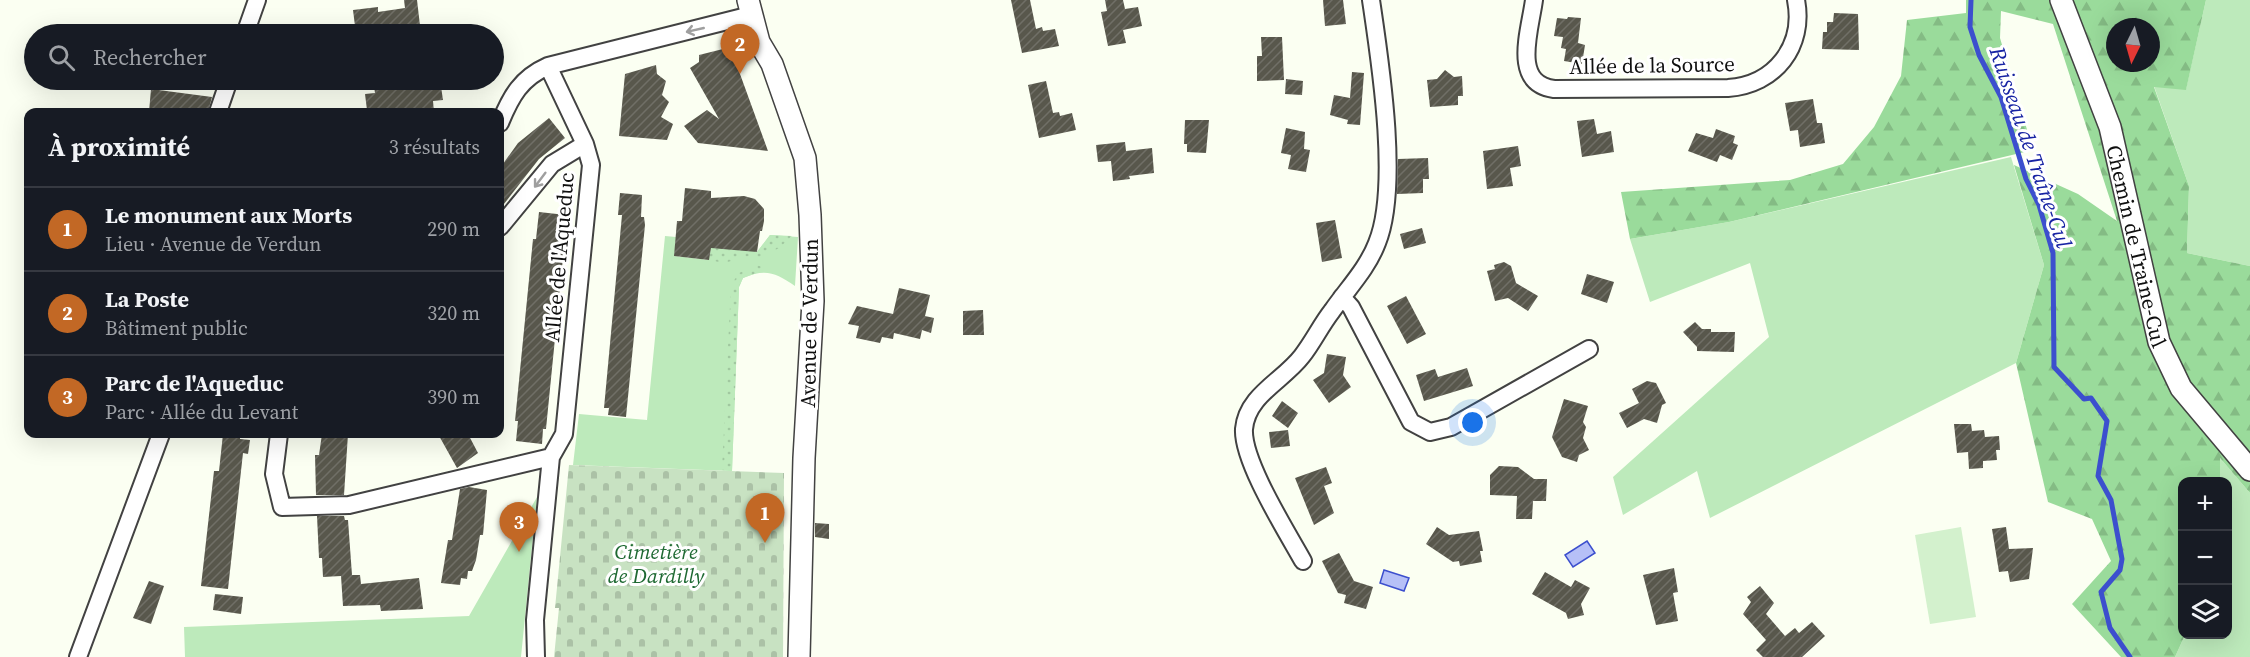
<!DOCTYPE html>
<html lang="fr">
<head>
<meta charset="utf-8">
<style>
	:root { --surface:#171b24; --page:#242831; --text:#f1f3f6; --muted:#9ea1a6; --line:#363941; --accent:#c26825 }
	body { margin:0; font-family:"Source Serif 4",serif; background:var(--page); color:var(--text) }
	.controls { position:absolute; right:18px; bottom:18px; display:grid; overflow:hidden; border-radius:12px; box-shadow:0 6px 24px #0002 }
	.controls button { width:54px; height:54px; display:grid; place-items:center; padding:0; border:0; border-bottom:2px solid var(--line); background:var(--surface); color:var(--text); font:30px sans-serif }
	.compass { position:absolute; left:2106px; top:18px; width:54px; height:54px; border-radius:50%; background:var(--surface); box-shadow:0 6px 24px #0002; rotate:185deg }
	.you { position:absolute; left:1473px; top:423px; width:21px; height:21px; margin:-15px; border:4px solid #fff; border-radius:50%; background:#1a73e8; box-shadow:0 0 0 9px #1a73e833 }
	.badge { display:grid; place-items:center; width:39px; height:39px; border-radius:50%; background:var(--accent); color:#fff; font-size:20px; font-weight:700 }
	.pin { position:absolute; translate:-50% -50px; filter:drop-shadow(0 2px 3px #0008) }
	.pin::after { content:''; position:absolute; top:32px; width:21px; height:18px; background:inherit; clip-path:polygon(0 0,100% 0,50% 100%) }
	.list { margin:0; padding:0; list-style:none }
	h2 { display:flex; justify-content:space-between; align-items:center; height:78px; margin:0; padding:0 24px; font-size:26px }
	h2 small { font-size:20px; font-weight:400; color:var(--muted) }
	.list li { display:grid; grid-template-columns:39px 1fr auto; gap:18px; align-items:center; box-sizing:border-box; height:84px; padding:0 24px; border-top:2px solid var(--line) }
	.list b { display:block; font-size:22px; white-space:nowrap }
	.list p { margin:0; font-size:20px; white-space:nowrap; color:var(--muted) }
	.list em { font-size:20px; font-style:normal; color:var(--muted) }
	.icon { flex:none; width:33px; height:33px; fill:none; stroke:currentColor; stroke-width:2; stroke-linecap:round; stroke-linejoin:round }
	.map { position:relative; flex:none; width:2250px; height:657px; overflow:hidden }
	.search { position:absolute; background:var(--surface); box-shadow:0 6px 24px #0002; left:24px; top:24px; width:480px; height:66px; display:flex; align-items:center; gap:15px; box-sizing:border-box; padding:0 21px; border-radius:33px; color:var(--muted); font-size:22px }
	.panel { position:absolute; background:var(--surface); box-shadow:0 6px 24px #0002; left:24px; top:108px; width:480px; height:330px; border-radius:12px }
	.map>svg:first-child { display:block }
	.grass { fill:#bdeabb }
	.forest { fill:url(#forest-firs); fill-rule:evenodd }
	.cemetery { fill:url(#cemetery-stones) }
	.garden { fill:url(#garden-dots) }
	.pitch { fill:#d3f1cd }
	.water { fill:#b6c0f7; stroke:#3c4fce; stroke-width:1.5 }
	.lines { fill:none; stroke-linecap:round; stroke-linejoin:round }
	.stream { stroke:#3c4fce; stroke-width:5 }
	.building { fill:url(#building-hatch) }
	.minor-casing { stroke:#424242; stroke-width:20 }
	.tertiary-casing { stroke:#424242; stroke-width:24 }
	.minor { stroke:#fff; stroke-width:16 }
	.tertiary { stroke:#fff; stroke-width:21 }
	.oneway { stroke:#9f9f9f }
	.labels { text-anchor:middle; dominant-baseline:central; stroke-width:6; stroke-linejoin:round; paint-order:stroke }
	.street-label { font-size:21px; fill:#0f0f0f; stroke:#fff }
	.park-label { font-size:21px; font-style:italic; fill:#1e6932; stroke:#fff }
	.water-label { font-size:22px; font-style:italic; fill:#1723a3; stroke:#fff }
</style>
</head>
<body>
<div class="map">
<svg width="2250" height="657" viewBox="0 0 2250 657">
	<defs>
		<pattern id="forest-firs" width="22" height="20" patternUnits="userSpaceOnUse" patternTransform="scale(1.5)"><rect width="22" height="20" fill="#9adb9b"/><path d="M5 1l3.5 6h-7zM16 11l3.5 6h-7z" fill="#84bb84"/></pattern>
		<pattern id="cemetery-stones" width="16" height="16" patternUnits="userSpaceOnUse" patternTransform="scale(1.5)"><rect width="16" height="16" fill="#c8e2c2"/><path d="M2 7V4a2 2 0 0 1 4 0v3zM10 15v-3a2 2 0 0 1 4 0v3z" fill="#abc1a6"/></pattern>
		<pattern id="garden-dots" width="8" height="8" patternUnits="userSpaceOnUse" patternTransform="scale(1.5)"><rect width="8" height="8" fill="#bdeabb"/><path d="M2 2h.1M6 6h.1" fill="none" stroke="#a1c8a0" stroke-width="1.8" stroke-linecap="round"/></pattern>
		<pattern id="building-hatch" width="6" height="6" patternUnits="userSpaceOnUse" patternTransform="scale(1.5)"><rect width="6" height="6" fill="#58574c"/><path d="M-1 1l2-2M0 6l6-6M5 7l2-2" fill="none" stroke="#706f67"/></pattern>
	</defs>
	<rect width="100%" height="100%" fill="#fbfff2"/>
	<path class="grass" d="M2206,0h44v266l-63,-13 2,-67 -35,-100 32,3z
		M2011,157l33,108 -28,98 -306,155 -13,-47 -74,44 -10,-38 156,-140 -19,-74 -100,39 -20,-63 99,-17z
		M770,235l28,2 -3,49c-19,-13 -29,-18 -52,-8l-4,9 -7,184 -159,-6 6,-51 68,6 18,-184 11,1 -1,19 34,4 3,-20 45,12z
		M2220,458l30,35v164h-75l10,-22 43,-1v-152l-8,-1z
		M537,497l-16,160h-336l-1,-30 285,-11z"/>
	<path class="forest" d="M1966,0h240l-20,90 -32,-3 35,99 -2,67 63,13v227l-30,-35v23l-38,1v152l3,1 -10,22h-54l-49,-53 39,-43 -19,-42 -44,-17 -32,-139 28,-98 -30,-100 64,29 39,27 -64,-197 -52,-13 -1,27 33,112 -304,72 -99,17 -9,-47 169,-12 53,-16 31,-37 27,-51 6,-56 59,-7zM2115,27h36v36h-36z"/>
	<path class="cemetery" d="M569,465l215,8 -1,184h-229l5,-49h-4z"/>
	<path class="garden" d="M770,235l22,1 -13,12 -20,10 -10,-2 -25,7 -15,-3 2,-12 46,4z
		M757,265l10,4 -24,9 -4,9 -7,184 -10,-1 9,-185 8,-12z"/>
	<path class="pitch" d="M1961,527l15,90 -46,7 -15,-89z"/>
	<path class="water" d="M1587,541l8,12 -22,14 -8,-12z
		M1384,570l25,8 -5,13 -24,-8z"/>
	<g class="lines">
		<path class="stream" d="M1971,0l-1,27 9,28 22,42 25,82 13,26 14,48 1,114 30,32 7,-1 16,23 -9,55 13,24 11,59 -2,11 -19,22 9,36 20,29"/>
	</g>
	<path class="building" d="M404,0h13l4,34h-65l-3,-24 25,-3v5l27,-4z
		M1011,0h19l6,29 6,-2 1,4 12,-2 4,17 -37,7z
		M1105,0h18l2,9 13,-2 4,19 -19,4 3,13 -18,3 -7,-34 6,-1z
		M1323,0h20l3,24 -21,2z
		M1834,13l24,1 1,36 -37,-1 1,-17h4v-10h6z
		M1568,17l13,1 -3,25 7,2 -3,19 -18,-3 2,-12 -5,-1 2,-11 -9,-1 3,-18 10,1z
		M1261,37h21l2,43 -27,1v-25h5z
		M731,47l9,27 28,77 -70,-8 -14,-17 23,-16 12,9 -29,-51 9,-6v-7z
		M656,65l1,9 9,7 -4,14 7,7 -8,15 12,7 -6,16 -48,-4 6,-62z
		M1445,70l9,7 8,-1 1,20h-5v9l-28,2 -3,-27 10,-1z
		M1352,72l12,1 -4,52 -13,-1 1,-4 -18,-5 4,-20 16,3z
		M1286,79l17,2 -1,14 -17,-1z
		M373,80h67l3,20 -10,1 1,11 -67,-2 -2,-16 10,-1z
		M1046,81l7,32 6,-1 1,4 12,-3 4,17 -37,8 -11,-53z
		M151,89l61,8 -4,15h-59z
		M1813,99l4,24h5l3,20 -25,4 -2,-17 -8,1 -5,-28z
		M549,118l16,20 -26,21 -39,50v-41l18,-25z
		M1594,119l3,15 14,-3 3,21 -32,5 -5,-36z
		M1185,120h24l-3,33 -19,-1v-8h-3z
		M1286,128l19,4 -1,17 6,1 -4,22 -18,-3 3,-14 -10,-2z
		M1716,129l19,7 -2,7 5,2 -6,15 -12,-5 -3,7 -29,-11 8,-18 17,5z
		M1125,142l1,9 26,-3 2,25 -25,3 1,3 -17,2 -2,-20 -13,1 -2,-17z
		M1518,146l3,20 -11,2 3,18 -26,3 -4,-38z
		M1428,158l1,21h-6v14l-26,1 1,-35z
		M685,188l26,3v7l33,-2 11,3 9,10v12l-2,10h-2l-3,21 -46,-4 -2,12 -35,-4 3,-35h5z
		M620,193l22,2 -1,22h3l1,8 -19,192 -18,-2 1,-7h-5l18,-193h-4z
		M539,212l27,3v13l-20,201h-3l-1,15 -26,-3 2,-20h-3l18,-182h3z
		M1335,220l7,38 -20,4 -6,-39z
		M1422,228l4,15 -22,6 -4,-15z
		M1504,262l7,4 5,17 22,13 -10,15 -20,-13 -13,3 -8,-30 8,-2 -1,-4z
		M1587,274l27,8 -7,21 -26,-9z
		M899,288l31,7 -5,21 9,2 -3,15 -9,-3 -2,9 -26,-6 -1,6 -11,-2 -2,6 -24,-5 3,-12 -11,-2 9,-18 36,8z
		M1406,296l20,38 -19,10 -20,-38z
		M983,310l1,25h-21v-24z
		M1695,322l7,7h9v3h24l-1,20 -37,-1v-4l-14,-15z
		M1327,354l19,3 -3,18 8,12 -22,16 -16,-23 11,-7z
		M1467,368l6,18 -49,15 -8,-26 19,-6 3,8z
		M1647,381l9,2 10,20 -4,2 -5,18 -13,-4 -17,9 -8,-15 20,-10 -7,-14z
		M1564,399l24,7 -5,16 3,5 -3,11 6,12 -10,5 -2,7 -15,-5 -10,-20z
		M1282,401l16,12 -10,15 -16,-12z
		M1954,424h17l1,7 12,-1 1,7 14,-1 1,14h-4l1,10 -14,1v7l-14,1 -1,-17 -11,1z
		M1288,430l2,16 -19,2 -2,-16z
		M223,434h17v5l10,1 -2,14 -5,-1 -15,136 -27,-3 13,-115h5z
		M322,434h26l-4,61h-28l-1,-40h4z
		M438,434h30l10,19 -21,15z
		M1499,466l19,1 16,12h13l-1,22h-13l-1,18h-16l1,-23 -27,-1v-20z
		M1326,467l6,16 -8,3 10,27 -20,12 -19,-47z
		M469,487l18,3 -4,45h-3l-4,25 -4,11h-4l-1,8 -6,-1 -1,7 -19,-2 7,-43h4l8,-51z
		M317,516h27l1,4h3l4,55h8l1,9 58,-6 4,31 -42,2 -1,-6 -37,1 -2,-30 -18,1 -1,-19h-3z
		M815,523l14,1v15l-14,-2z
		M1437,527l12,8 30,-4 4,20h-3l2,11 -22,4 -1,-5 -6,1 -27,-18z
		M2006,527l3,22 24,-1 -4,31 -19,3 -2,-11 -9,1 -7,-43z
		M1339,553l15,28 19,6 -7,22 -22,-6 2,-8 -8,-2 -16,-32z
		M1674,568l4,24 -5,1 5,28 -22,4 -13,-50z
		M1545,572l26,15 4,-7 15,8 -9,16 3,11 -16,4 -2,-6 -34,-19z
		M149,581l15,5 -13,38 -18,-6z
		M1760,586l14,17 -8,11 19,22 10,-8 4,5 13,-11 13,14 -23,21h-39l-7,-7 10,-10 -23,-26 8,-12 -4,-5z
		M215,594l28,3 -2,17 -28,-4z"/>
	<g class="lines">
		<g class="minor-casing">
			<path id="minor" d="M1534,0c-4,31 -23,83 20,89l174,-1c47,-3 77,-42 68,-88
				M245,34l12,-34
				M218,112l11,-32
				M500,123c11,-27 21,-45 48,-57l203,-51
				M500,227l52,-63 33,-20
				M1342,297l9,10 60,115 19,10 21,-5 138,-78
				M279,434l-5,40 8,33 67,-2 202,-48
				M1303,561c-16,-29 -61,-100 -59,-132 3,-34 39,-48 58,-73 11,-14 19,-31 30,-45 16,-23 35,-42 45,-68 23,-56 3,-182 -6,-243
				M78,657l83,-223
				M536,657l-1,-37 16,-163 13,-23 27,-269 -6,-21 -37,-78"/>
		</g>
		<g class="tertiary-casing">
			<g id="tertiary">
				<path d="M748,0l11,42 13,22 33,94 5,57 3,86 -9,157 -5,199"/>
				<path id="s1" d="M2061,0l49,127 49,215 22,46 69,82"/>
			</g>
		</g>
		<use href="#minor" class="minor"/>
		<use href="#tertiary" class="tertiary"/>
	</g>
	<defs><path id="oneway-shaft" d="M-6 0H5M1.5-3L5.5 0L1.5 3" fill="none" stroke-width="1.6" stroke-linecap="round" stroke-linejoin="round" transform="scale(1.5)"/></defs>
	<g class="oneway">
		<use href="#oneway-shaft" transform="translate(695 30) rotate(167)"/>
		<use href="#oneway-shaft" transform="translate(540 180) rotate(127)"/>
	</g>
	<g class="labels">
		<g class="street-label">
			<text transform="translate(1652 65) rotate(-1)">Allée de la Source</text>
			<text stroke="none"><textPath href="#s1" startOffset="258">Chemin de Traine-Cul</textPath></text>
			<text transform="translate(559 257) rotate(-85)">Allée de l'Aqueduc</text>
			<text transform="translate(809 323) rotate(-89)">Avenue de Verdun</text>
		</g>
		<g class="park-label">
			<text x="656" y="551">Cimetière<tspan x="656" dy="24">de Dardilly</tspan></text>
		</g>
		<g class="water-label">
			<text transform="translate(2031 147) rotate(71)">Ruisseau de Traîne-Cul</text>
		</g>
	</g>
</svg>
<div class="controls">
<button>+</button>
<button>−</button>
<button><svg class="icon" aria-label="layers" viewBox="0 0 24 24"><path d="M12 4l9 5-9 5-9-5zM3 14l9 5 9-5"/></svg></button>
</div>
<svg class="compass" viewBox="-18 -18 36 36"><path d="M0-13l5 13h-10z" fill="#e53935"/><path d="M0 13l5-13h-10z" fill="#9ea1a6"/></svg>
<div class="you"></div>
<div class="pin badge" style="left:765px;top:543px">1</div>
<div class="pin badge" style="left:740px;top:74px">2</div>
<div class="pin badge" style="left:519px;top:552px">3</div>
<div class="search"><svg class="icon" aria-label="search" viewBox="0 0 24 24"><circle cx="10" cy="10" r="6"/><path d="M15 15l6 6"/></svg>Rechercher</div>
<section class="panel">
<h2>À proximité<small>3 résultats</small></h2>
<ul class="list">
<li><span class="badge">1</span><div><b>Le monument aux Morts</b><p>Lieu · Avenue de Verdun</p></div><em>290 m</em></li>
<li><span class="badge">2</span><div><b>La Poste</b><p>Bâtiment public</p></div><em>320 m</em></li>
<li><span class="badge">3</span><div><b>Parc de l'Aqueduc</b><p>Parc · Allée du Levant</p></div><em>390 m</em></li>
</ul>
</section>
</div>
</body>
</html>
